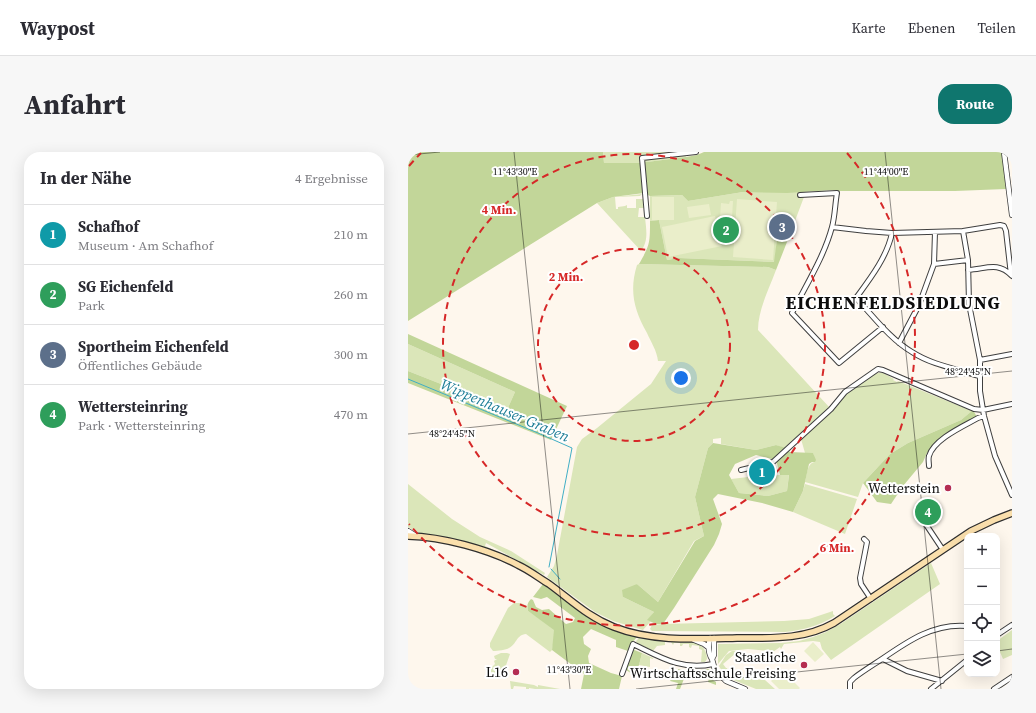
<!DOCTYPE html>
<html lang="de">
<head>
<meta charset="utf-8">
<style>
	:root { --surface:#fff; --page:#f7f7f7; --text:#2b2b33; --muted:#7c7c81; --line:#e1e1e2; --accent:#0f766e }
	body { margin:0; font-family:"Source Serif 4",serif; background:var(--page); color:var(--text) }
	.controls { position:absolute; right:12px; bottom:12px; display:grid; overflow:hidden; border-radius:8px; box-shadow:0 4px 16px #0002 }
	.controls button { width:36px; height:36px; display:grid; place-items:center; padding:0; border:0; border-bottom:1px solid var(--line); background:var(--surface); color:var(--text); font:20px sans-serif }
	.you { position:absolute; left:273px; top:226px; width:14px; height:14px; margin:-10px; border:3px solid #fff; border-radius:50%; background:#1a73e8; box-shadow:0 0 0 6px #1a73e833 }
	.badge { display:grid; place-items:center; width:26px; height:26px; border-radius:50%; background:var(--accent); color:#fff; font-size:13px; font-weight:700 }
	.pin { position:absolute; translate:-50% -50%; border:2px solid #fff; box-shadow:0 1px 4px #0006 }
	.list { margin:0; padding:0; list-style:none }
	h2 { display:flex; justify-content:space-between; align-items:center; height:52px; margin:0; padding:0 16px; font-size:17px }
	h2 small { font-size:13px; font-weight:400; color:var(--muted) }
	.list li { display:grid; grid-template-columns:26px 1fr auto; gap:12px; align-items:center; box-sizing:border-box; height:60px; padding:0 16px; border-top:1px solid var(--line) }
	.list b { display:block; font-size:15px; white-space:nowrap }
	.list p { margin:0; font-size:13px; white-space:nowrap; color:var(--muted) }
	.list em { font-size:13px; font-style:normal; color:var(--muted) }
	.icon { flex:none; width:22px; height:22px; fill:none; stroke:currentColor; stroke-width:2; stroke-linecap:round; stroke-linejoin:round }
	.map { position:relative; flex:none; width:604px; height:537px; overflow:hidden; border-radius:16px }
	header { display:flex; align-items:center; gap:24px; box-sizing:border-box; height:56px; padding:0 20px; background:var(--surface); border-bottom:1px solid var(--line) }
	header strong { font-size:19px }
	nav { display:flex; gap:22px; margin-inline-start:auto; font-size:14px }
	.intro { display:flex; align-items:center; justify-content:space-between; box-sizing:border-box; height:96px; padding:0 24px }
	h1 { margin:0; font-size:28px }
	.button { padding:10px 18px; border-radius:16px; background:var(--accent); color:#fff; font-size:14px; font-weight:700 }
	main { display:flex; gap:24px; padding:0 24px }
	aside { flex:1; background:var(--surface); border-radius:16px; box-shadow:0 4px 16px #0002 }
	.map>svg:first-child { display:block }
	.green { fill:#dbe6b9 }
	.forest { fill:#c2d699; fill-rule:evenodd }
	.pitch { fill:#eaeeca }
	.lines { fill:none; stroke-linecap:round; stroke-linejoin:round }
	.stream { stroke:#40aec5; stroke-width:1 }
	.minor-casing { stroke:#3f3f3f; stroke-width:6 }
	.tertiary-casing { stroke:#3f3f3f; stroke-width:6 }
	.secondary-casing { stroke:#2e2e2e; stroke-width:8 }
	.minor { stroke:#fff; stroke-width:4 }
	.tertiary { stroke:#fff; stroke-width:4.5 }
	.secondary { stroke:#fadfac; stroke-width:5.5 }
	.ticks { fill:none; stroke:#0c0c0c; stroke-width:1; stroke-opacity:0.45 }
	.ring { fill:none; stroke:#d62828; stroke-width:2; stroke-dasharray:7 5 }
	.poi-dot { fill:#b42d52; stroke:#fff; stroke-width:1.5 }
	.labels { text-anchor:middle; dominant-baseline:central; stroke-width:4; stroke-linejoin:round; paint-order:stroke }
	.poi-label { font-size:14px; fill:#0c0c0c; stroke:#fff; text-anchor:end }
	.water-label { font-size:15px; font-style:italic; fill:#1d7d96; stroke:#fff }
	.district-label { font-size:18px; font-weight:bold; letter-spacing:1px; fill:#0c0c0c; stroke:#fff }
	.ticks-label { font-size:10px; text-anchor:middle; fill:#0c0c0c; stroke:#fff; stroke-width:4; stroke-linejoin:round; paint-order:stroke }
	.centre { fill:#d62828; stroke:#fff; stroke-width:2 }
	.ring-label { font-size:12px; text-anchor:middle; font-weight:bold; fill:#d62828; stroke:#fff; stroke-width:4; stroke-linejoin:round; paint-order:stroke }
</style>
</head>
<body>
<header>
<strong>Waypost</strong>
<nav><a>Karte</a><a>Ebenen</a><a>Teilen</a></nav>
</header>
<div class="intro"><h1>Anfahrt</h1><a class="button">Route</a></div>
<main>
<aside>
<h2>In der Nähe<small>4 Ergebnisse</small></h2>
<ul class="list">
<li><span class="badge" style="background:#0f9aa8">1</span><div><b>Schafhof</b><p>Museum · Am Schafhof</p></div><em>210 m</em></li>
<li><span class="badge" style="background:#2e9e5b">2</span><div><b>SG Eichenfeld</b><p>Park</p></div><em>260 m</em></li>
<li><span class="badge" style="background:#5c6f8a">3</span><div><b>Sportheim Eichenfeld</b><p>Öffentliches Gebäude</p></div><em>300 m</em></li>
<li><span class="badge" style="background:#2e9e5b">4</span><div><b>Wettersteinring</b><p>Park · Wettersteinring</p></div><em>470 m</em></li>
</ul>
</aside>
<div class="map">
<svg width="604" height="537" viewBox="0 0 604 537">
	<rect width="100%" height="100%" fill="#fef7ed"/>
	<path class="green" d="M195,0h81l2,5 -47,6h-35z
		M335,40h62l-1,5 -17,45 -10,-3 -2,23 -96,-4 -12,2 -8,-40 -9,1v-25l32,-1 6,6z
		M234,42l-2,2 -25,1 1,12h2v-2l7,-1 2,-1v3h9v-9h7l1,9h-5l-1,9h7c1,12 4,23 -4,34l-44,-48 16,-6z
		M231,112l129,3 8,3c-7,19 -18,40 -18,60l72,78 -43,41 -11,-4 -20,5 -35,-6v-6l-8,1v4l-5,5 -13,49 9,39 -10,5 -36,61 -21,-18 -14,13 31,15 -6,8 3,1 -8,9 -30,-9 -18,-9 -48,-35 7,-11 3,-11 20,-108 5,-8 15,-11 54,-44 15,-23h-8c-1,-10 -7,-19 -11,-28 -13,-23 -18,-42 -10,-68z
		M0,192l107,48 -8,18 -99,-39z
		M470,221h5l11,6 -1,1 4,2 1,-1 74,30 -11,9 -53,23 -18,11 -27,29 -5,14 -53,-15c2,-7 2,-19 10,-20l-2,-9h-8l-4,-14 31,-28 14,-17 26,-19z
		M381,322l-2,17 -19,5 -29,-3 -8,-14 17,-2 1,2 7,-1 1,3 10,-2v-3z
		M0,332l44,35 28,18 31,14 34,22 -1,2 -58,-32 -1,3 26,12 31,17 -84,-33 -39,-9 -11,-6z
		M397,332l52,15 -12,35 -52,-22 10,-21z
		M523,411l9,21 -109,76 -9,-11 -2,-7 -7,-1 -29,3 -3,5 -1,-2 -7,5 6,9 -10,-10 -21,-2 -19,2 -11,13v-20l63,-1 18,-2 14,-4 13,-5 16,-9z
		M106,451h7l6,3 1,5 28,19 -4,20 -2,2 -24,-18c-10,1 -9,10 -17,14 -3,2 -11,3 -16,3l-3,-4v-4l18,-35z
		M425,459v3l2,2c-16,10 -32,14 -50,16l-133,-1 -2,-2 2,-4 11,-1 121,-3 25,-2z
		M604,478v25l-9,4 -6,-14v-4z
		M231,486c17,3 48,0 61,7 5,3 7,9 7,14l-2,3h-4l1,-12 -3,-1v-3l-7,-1 -1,3 -2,-1v-3h-6l-1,2h-2v-3h-6l-1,2 -2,-3h-6v3l-8,1 -4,5 -16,-8 -1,-2z
		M324,499h8l-1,6 -3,-4 -13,11 3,4h1l1,3 -5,2 -4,-7 7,-11z
		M93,501h6l3,1 -6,17h-5l-1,3 -7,-2v-4l4,-4 -1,-3 3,-2h-2l-1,-3z
		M234,501l11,5v1l-3,-1v9l-11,-2z
		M320,520l11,2 2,3h3l2,-2 2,3 17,2 10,9h-19l-25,-10 -7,-5z
		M102,529l24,4 4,2v-2l22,4h-25l-6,-1v1h-3v-2l-12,-1 -1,3h-2z"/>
	<path class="forest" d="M0,0h195l1,11h35l47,-6 11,-2 7,-3h298l4,37 -51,2h-117l-5,-1 -46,3 -44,-1 -55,9 -6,-6 -32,1 -6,-3 -31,4 -16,6 -189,118z
		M251,68l8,40 12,-2 95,4 3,-23 10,3 -11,28 -8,-3 -129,-3c11,-19 11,-21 11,-43z
		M0,182l159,72 -16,34 -143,-57v-12l99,39 8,-18 -107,-48z
		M565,258l4,7 -34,19 -9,8 -7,9 -4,9 -20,24 -12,18 -14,-2 -14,-19 27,-29 18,-11 53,-23z
		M305,291l43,7 20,-5 10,3 4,4 23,1 3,7 -1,2h-3l-3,2 -6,27 -10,21 -31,-9 -44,-9 -5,5 9,25 -3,10 -5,11 -40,63 -11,16h-7l-9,-4 7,-8 -31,-15 -1,-7 15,-6 21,18 37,-61 9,-5 -9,-39 13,-49zM348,303l20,5 4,15h9l-2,16 -19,5 -29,-3 -10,-18 6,-11z
		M135,432c31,23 54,45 94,53l-7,8 -2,6 -12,-4v-7l-25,-11 -8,8 1,7 7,5 -3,7 1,7 22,10 11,3 -3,13h-38l3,-15 -32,-24 2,-20 -26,-19c-1,-5 -1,-8 3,-12l2,1 3,7 6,3 7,-1 17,15 7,-2 2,-4 -28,-21 -6,2 -8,-2z
		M224,497l10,4 -3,12 -5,10 -8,-5z
		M270,517l6,1 3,1 -7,18h-4l2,-6 -8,-2z
		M301,517l5,7 -1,4 3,2v3l-8,-3 2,-7 -14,-3 -1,3 -6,-2 2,-2z"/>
	<path class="pitch" d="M244,45h22v23h-22z
		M329,47l40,3 -4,58 -40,-3z
		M322,49h3l-1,17 -12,-1 1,-14 8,1z
		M301,52l2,11 -22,3 -2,-11z
		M307,64l7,30 -54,11 -6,-30z
		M405,490l11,12 -9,8 -11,-11z
		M374,518l18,18 -1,1h-20l-8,-8z"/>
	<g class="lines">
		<path class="stream" d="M0,227l130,54 34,15 -23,119
			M143,417l9,10"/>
		<g class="minor-casing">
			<path id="minor" d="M392,43l37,-2c-2,11 -2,23 -5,34 -8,30 -26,58 -40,86l47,50 44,-36
				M239,64l-5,-58 54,-6
				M424,75l34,4 26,2 71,-2
				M484,81c-5,24 -22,46 -36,65 18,19 34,41 56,54 20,13 45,17 67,24
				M526,112l34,-4
				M560,118c18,-1 30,-9 44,6
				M603,123l-5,-44 -2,-5 -4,-1 -37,6 5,29 1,44 11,56v31l4,25 11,40 17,39
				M491,191l20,-38 15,-41 1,-32
				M572,208l32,-6
				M521,314c0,-3 -1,-7 0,-10 5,-17 35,-30 49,-38l6,-2
				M333,318l32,-8 58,-53 14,-17 33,-23 5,1 91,39 9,1 29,-6
				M517,371l18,27
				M456,387l3,3 -7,36 1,6 10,15
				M589,483l15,-10
				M475,507l24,12 35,10
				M214,522l11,-30c27,13 49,27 80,20
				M442,537v-7l4,-4c9,-7 19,-13 28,-19 26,-18 52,-36 85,-33
				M523,537l36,-29
				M586,537l18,-12"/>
		</g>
		<g class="tertiary-casing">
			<path id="tertiary" d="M596,0l8,63
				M0,379l8,5
				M302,486c-2,8 -2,15 2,21
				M306,486v17l-2,4 3,11 11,11 19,8
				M286,488l10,4 4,3"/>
		</g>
		<g class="secondary-casing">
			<path id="secondary" d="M0,384c35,1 80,13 110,29 11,5 21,13 31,19 22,16 39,33 65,43 38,15 83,12 123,11 34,0 67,2 97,-15l137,-92 23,-11 18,-7"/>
		</g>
		<use href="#minor" class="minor"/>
		<use href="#tertiary" class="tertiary"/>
		<use href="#secondary" class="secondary"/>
	</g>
	<path class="ticks" d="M106,0l56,537M477,0l56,537M0,3l32,-3M0,282l604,-63M589,499l15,-2M228,537l331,-35"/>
	<g class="ring">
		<circle cx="226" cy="193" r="96"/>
		<circle cx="226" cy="193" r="191"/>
		<path d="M1 14A287 287 0 0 1 13 1M439 1A287 287 0 1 1 1 372"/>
	</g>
	<g class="poi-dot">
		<circle cx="540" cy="336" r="4"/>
		<circle cx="396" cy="513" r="4"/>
		<circle cx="108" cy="520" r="4"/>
	</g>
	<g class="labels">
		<g class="poi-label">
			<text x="532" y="336">Wetterstein</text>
			<text x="388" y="505">Staatliche<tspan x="388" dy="16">Wirtschaftsschule Freising</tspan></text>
			<text x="100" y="520">L16</text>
		</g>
		<g class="water-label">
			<text transform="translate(97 258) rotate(23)">Wippenhauser Graben</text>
		</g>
		<g class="district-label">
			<text x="485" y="150">EICHENFELDSIEDLUNG</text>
		</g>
	</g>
	<g class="ticks-label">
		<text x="107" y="23">11°43'30"E</text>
		<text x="478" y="23">11°44'00"E</text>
		<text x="560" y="223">48°24'45"N</text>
		<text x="44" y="285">48°24'45"N</text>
		<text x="161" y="521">11°43'30"E</text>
	</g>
	<circle cx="226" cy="193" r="6" class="centre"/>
	<g class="ring-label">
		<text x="91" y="62">4 Min.</text>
		<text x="158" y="129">2 Min.</text>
		<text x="429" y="400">6 Min.</text>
	</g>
</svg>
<div class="controls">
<button>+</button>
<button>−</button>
<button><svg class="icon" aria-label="locate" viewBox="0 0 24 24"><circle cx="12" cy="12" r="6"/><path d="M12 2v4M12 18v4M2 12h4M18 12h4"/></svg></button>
<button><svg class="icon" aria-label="layers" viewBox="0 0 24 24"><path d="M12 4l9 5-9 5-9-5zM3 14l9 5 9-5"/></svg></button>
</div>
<div class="you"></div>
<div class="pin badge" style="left:354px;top:320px;background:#0f9aa8">1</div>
<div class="pin badge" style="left:318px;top:78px;background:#2e9e5b">2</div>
<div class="pin badge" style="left:374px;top:75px;background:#5c6f8a">3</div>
<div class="pin badge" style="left:520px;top:360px;background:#2e9e5b">4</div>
</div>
</main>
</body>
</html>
